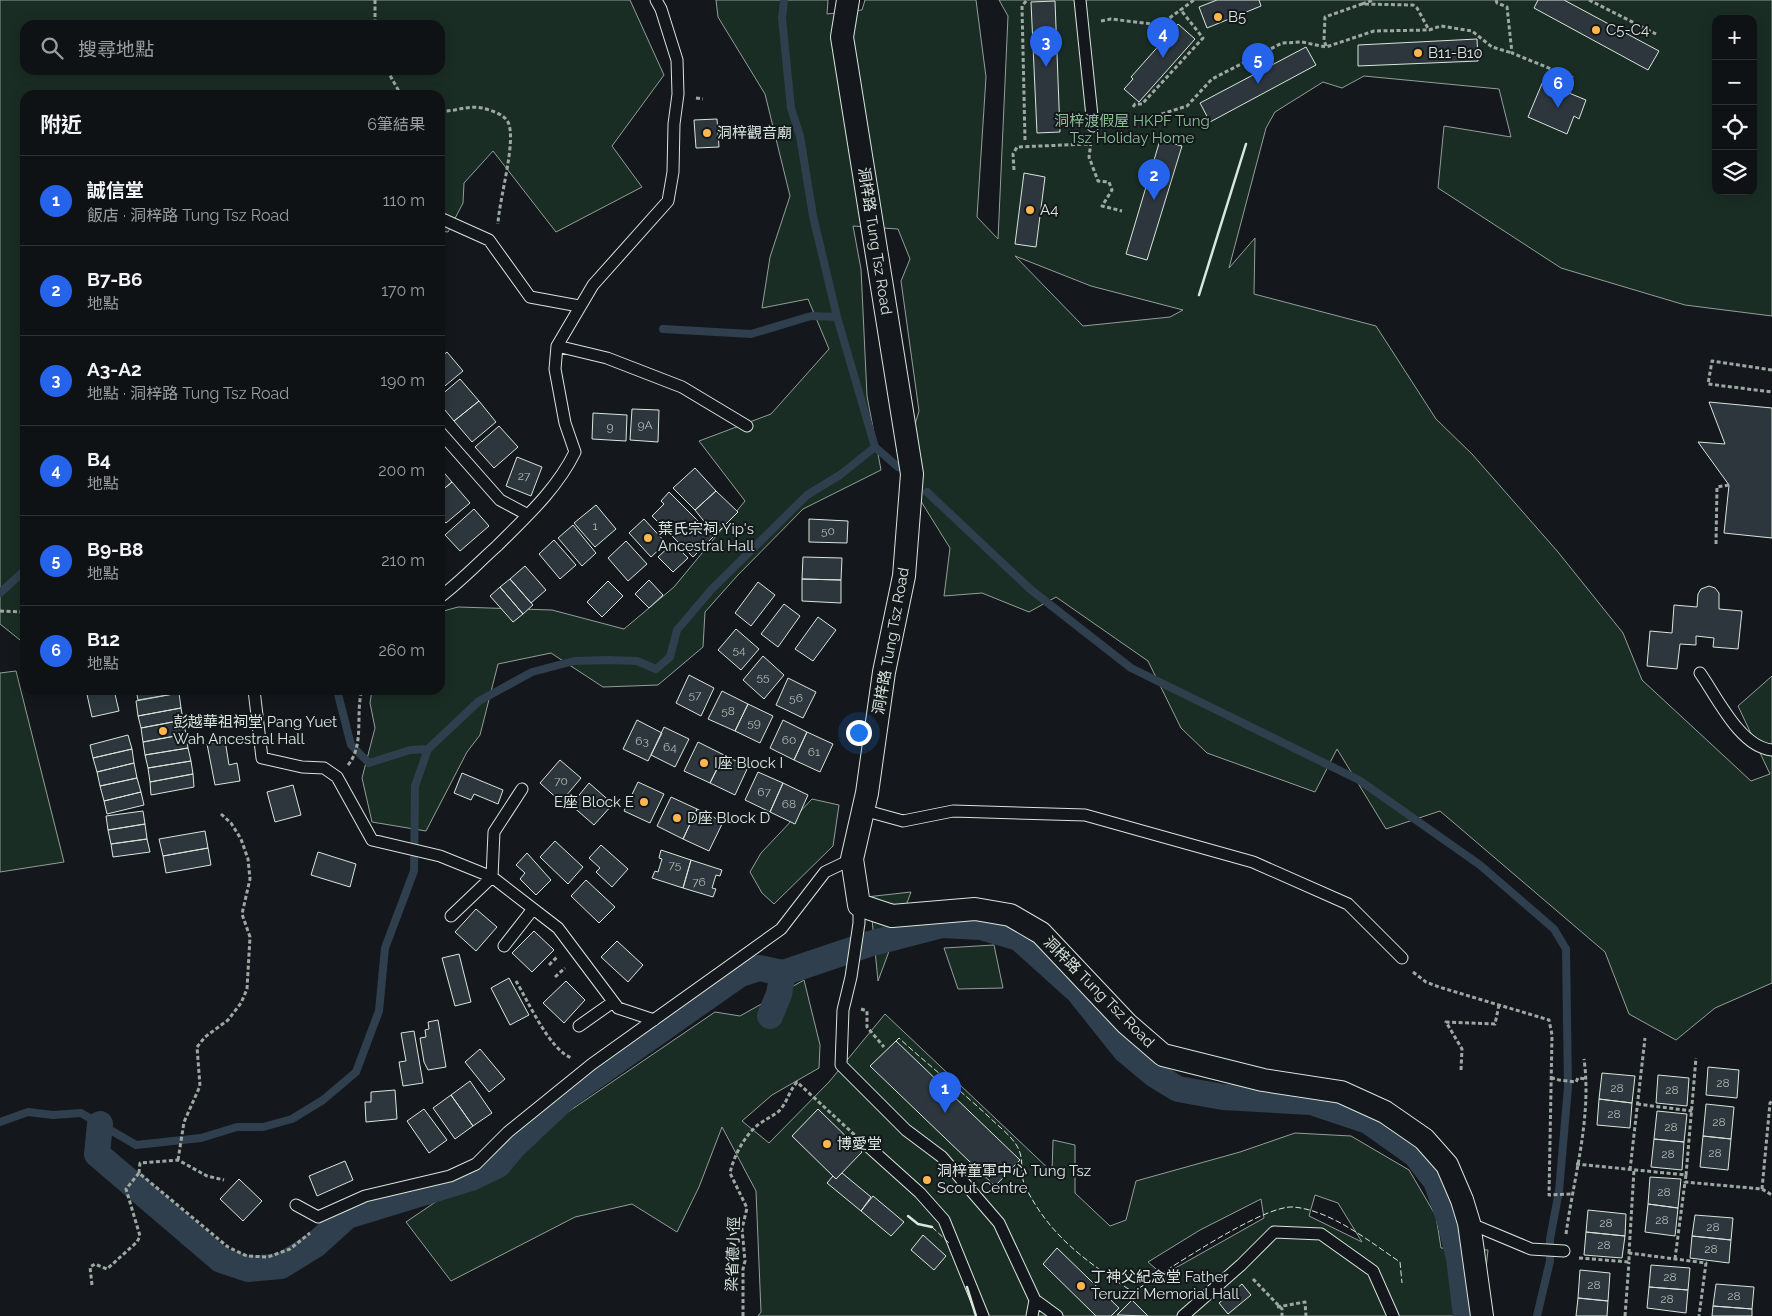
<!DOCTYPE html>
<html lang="zh-TW">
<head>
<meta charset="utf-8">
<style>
	:root { --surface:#0f1215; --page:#1d2022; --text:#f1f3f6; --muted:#9b9ea0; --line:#2f3234; --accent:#2563eb }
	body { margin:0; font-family:Raleway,"Noto Sans TC",sans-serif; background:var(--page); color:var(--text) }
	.controls { position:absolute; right:15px; top:15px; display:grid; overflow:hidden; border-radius:10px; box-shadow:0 2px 12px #0003 }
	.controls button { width:45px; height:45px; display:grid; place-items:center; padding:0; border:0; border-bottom:1px solid var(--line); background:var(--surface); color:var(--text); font:25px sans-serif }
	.you { position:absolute; left:858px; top:732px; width:18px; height:18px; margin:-12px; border:4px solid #fff; border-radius:50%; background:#1a73e8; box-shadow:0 0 0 8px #1a73e833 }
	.badge { display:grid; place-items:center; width:32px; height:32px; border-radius:50%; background:var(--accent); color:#fff; font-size:16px; font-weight:700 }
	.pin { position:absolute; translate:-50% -41px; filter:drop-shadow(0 1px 2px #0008) }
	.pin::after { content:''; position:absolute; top:26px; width:18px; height:15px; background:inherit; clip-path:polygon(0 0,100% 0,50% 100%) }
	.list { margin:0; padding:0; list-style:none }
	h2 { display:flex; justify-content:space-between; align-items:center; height:65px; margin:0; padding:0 20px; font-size:21px }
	h2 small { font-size:16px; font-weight:400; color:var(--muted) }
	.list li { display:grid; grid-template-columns:32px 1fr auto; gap:15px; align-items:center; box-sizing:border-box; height:90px; padding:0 20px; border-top:1px solid var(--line) }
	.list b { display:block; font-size:19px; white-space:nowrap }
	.list p { margin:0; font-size:16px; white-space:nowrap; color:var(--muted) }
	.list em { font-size:16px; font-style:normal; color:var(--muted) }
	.icon { flex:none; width:28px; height:28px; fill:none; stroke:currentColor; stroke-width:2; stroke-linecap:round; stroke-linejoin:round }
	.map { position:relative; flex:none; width:1772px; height:1316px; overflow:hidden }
	.search { position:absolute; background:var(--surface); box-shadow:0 2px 12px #0003; left:20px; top:20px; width:425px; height:55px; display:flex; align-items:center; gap:12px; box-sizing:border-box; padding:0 18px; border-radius:15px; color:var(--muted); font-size:19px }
	.panel { position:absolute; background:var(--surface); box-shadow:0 2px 12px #0003; left:20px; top:90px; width:425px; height:605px; border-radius:15px }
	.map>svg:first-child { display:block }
	.green { fill:#1a2d24; stroke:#939e99; fill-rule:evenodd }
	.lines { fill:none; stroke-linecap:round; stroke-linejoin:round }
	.stream { stroke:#2f3f4d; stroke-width:8 }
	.canal { stroke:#2f3f4d; stroke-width:26 }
	.building { fill:#2c363c; stroke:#d8e6dc }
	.service-casing { stroke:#d8e6dc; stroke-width:13 }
	.minor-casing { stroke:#d8e6dc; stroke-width:24 }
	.path { stroke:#9da8a2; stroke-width:3; stroke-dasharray:4 2.5; stroke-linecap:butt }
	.service { stroke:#14181c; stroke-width:11 }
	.minor { stroke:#14181c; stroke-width:22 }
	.fence { stroke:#d8e6dc; stroke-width:1; stroke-dasharray:6 2.5; stroke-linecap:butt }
	.wall { stroke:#d8e6dc; stroke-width:2.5 }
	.poi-dot { fill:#ffb74d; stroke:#14181c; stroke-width:2 }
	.labels { text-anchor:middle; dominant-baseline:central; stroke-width:4; stroke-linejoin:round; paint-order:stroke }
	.number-label { font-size:12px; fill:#adbab4 }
	.poi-label { font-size:15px; fill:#d8e6dc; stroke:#14181c; text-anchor:start }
	.park-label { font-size:15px; fill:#8ac095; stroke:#14181c }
	.street-label { font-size:15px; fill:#d8e6dc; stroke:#14181c }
</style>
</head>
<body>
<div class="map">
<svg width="1772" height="1316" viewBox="0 0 1772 1316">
	<rect width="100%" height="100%" fill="#14181c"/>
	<path class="green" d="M0,0h630l34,75 -52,71 30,41 -86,45 -63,-81 -29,32 -1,20 -15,29 -8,-1v-136h-415v549l-25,-20zM25,25h415v45h-415z
		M716,0h112l-1,14 35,-4 3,-10h111l10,77 -9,140 21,22 10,-223 -9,-16h773v316l-87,-11 -124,-37 -123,-80 6,-62 67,11 -12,-48 -135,-13 -22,12 -19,-6 -48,30 -9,16 -37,140 26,-30 -1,56 122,32 60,93 36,35 86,98 65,81 19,47 109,101 19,-7 -32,-68 34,-30v307l-57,25 -39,32 -47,-26 -24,-62 -165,-141 -54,18 -49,-80 -22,43 -108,-39 -26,-25 -33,-67 -92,-64 -27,15 -47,-19 -38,3 6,-48 -33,-53 -14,-30 16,-54 -18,-130 9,-22 -12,-30 -45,-3 8,43 6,127 14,74 -78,39 -66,67 -32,36 -2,35 -45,38 -55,2 -52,-34 -53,11 -18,71 -13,17 -41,79 -54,-9 -10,-44 13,-50 -5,-25 2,-13h68v-78l18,-5 94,3 72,19 50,-42 71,-86 -46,-60 72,-27 58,-65 -21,-50 -46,9 8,-51 20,-61 -25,-102 -47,-77zM1716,19h37v172h-37zM1015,256l76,30 92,24 -13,7 -87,9z
		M16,671l48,191 -64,10v-199z
		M812,799l27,6 -6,41 -59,58 -12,-11 -12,-21 11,-19z
		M911,892l-33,89 -6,-62 -6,-22z
		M994,945l9,43 -45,1 -14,-41z
		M804,980l16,65 -1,23 -47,27 -30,26 27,22 60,-61 56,-68 167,158 1,-32 22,5v48l35,33 16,-6 10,-39 104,-29 55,-19 56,3 58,34 27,46 5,32 47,2 -7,66h-723l3,-4 -5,-121 -34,-64 -23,60 -22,45 -45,-28 -57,13 -124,64 -45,-59 309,-210 25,4zM1315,1195l23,8 24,39 -53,-26zM1261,1199l3,19 -101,57 -15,-13 52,-32z"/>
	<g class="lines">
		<path class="stream" d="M784,0l-2,18 9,90 9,28 13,80 24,101 38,130 23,20
			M663,329l88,5 60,-18 26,1
			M927,492l103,97 101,79 228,112 121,85 74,64 12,20 2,138 -9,104 -9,48v22l-13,55
			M0,593l25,-23
			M337,690l14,55 18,18 41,-13 18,-1
			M0,1122l28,-10 25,3 28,-2 55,32 65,-7 36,-11h26l29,-8 31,-19 33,-28 23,-61 6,-63 29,-77 1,-85 13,-37 51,-48 53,-29 42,-11 34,-1 29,1 19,8 14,-12 7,-27 34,-40 96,-95 33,-20 35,-28"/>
		<path class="canal" d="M770,1016l9,-22 4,-21
			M100,1124l-3,30 124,106 27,9 33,-3 34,-21 32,-29 124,-38 27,-13 16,-19 54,-51 172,-121 19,-6 24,5 86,-29 73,-19 39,2 38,11 59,53 47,59 30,25 23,14 45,8 88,5 57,19 48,34 20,26 13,37 10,40 7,58"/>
	</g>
	<path class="building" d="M1217,0h42l2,6 -54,22 -8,-21z
		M1538,0h26l95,51 -11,19 -114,-62z
		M1055,1l5,131 -23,1 -6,-131z
		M1178,24l17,15 -56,63 -15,-13 9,-10 -2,-2z
		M1477,39l1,22 -120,5v-21z
		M1306,47l10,18 -106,57 -10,-19z
		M1546,74l27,11 -4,8 17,7 -7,19 -5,-3 -7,18 -39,-17z
		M717,119l2,28 -23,1 -2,-28z
		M1160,140l22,6 -35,114 -21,-6z
		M1024,173l21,4 -9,70 -21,-3z
		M447,352l16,19 -23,19v-32z
		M460,379l19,22 -25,20 -14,-17v-8z
		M479,401l17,21 -24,20 -18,-21z
		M1709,402l63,6v130l-48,-5 5,-48 -31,-43 27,2z
		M632,409l27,1 -1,32 -28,-2z
		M593,413l34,2 -1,26 -34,-2z
		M499,426l19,21 -24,21 -19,-21z
		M517,457l25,10 -11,29 -25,-10z
		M440,468l12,14 -12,10z
		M695,468l21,23 -21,19 -22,-22z
		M452,482l18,21 -24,20 -6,-6v-25z
		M716,491l22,21 -23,23 -20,-25z
		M669,492l36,36 1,-2 9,9 -22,22 -41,-41 12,-12 -3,-3z
		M596,505l20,24 -21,18 -21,-24z
		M474,509l15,17 -29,25 -15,-16z
		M644,519l22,24 -15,14 -22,-24z
		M809,519l39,2 -1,22 -38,-1z
		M573,525l23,28 -14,13 -24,-28z
		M554,540l22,25 -16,14 -21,-25z
		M626,541l21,23 -19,17 -20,-23z
		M673,543l15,15 -15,14 -15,-15z
		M803,557l39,1 -1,22 -39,-1z
		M525,566l21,24 -15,13 -21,-24z
		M510,579l23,26 -10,9 -23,-27z
		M802,579l39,1v23l-39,-2z
		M649,580l14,15 -14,13 -14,-14z
		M608,581l15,15 -21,21 -15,-15z
		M758,582l17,13 -24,31 -16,-13z
		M1709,586l6,2 4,5v16l23,2 -4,38 -25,-2 1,-9 -18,-2v9l-16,-1 -3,25 -30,-3 3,-35 22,2 2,-28 23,2 1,-13 3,-5z
		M500,587l23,27 -10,8 -23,-26z
		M784,604l16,12 -22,31 -17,-13z
		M818,617l18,13 -23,31 -18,-12z
		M736,629l23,20 -18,21 -23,-20z
		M763,656l21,19 -20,24 -21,-19z
		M689,675l25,13 -13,28 -25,-13z
		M788,678l28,14 -13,26 -27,-13z
		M86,690h28l5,21 -27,6z
		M136,690h42l1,3 -41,7z
		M722,691l26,13 -13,27 -27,-12z
		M179,693l2,15 -43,8 -2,-15z
		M748,704l25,12 -13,27 -25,-12z
		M181,708l2,12 -42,8 -3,-12z
		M183,720l3,14 -43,8 -2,-14z
		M637,720l25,13 -14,28 -25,-12z
		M783,720l24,12 -13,28 -24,-12z
		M664,727l25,12 -14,28 -24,-12z
		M807,732l26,12 -13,28 -26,-12z
		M186,734l2,14 -43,7 -2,-13z
		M128,735l4,14 -39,9 -3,-13z
		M225,740l4,25 8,-2 3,18 -25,4 -8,-41z
		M698,742l26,13 -14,28 -26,-12z
		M188,748l3,13 -43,7 -3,-13z
		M132,749l2,14 -37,9 -4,-14z
		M724,755l24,12 -13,28 -25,-12z
		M560,760l21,18 -20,24 -21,-19z
		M191,761l2,13 -43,8 -2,-14z
		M134,763l3,15 -37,8 -3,-14z
		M758,772l25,11 -13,29 -25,-12z
		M462,773l41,17 -5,14 -24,-10 -3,6 -17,-7z
		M193,774l1,13 -43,8 -1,-13z
		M137,778l4,14 -37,9 -4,-15z
		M638,782l26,12 -14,29 -26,-12z
		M589,783l24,21 -19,21 -23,-20z
		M783,783l25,12 -13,29 -25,-12z
		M293,785l8,30 -26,7 -8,-30z
		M141,792l3,13 -37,9 -3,-13z
		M671,797l26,12 -14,30 -26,-13z
		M697,809l26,13 -14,29 -26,-12z
		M143,811l2,13 -37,6 -2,-14z
		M145,824l2,15 -36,5 -3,-14z
		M205,831l3,17 -45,8 -4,-17z
		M147,839l3,13 -37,5 -2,-13z
		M555,841l28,26 -15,17 -28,-27z
		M601,845l27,24 -16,18 -16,-15 4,-4 -11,-10z
		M208,848l3,17 -45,8 -3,-17z
		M661,850l30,10 -8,28 -31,-10 3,-7 3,1 4,-13 -3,-1z
		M318,852l38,12 -6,23 -39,-12z
		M527,853l24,27 -15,15 -16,-16 5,-6 -9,-8z
		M691,860l31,10 -2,6 -4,-1 -4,13 4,1 -3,8 -30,-9z
		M586,880l29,27 -16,16 -28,-27z
		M476,909l21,18 -21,24 -21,-19z
		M534,931l20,19 -22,22 -20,-19z
		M617,941l26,24 -15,17 -27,-25z
		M459,954l12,48 -16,4 -13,-48z
		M509,978l20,37 -19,10 -19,-37z
		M566,981l19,19 -21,23 -21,-20z
		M438,1020l8,47 -18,3 -4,-8 -4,-24 6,-1 -1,-7 4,-1 -1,-7z
		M414,1031l9,52 -20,3 -4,-24 7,-1 -5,-28z
		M896,1041l124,119 -25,26 -125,-120z
		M480,1049l25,30 -16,13 -24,-30z
		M1708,1067l31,3 -2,28 -31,-3z
		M1602,1073l33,3 -3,27 -33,-4z
		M1658,1075l31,3 -2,28 -31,-3z
		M470,1081l22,32 -19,13 -22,-31z
		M395,1090l2,29 -31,3 -1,-20h6v-10z
		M451,1095l22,31 -18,13 -22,-31z
		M1599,1099l33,4 -2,25 -33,-3z
		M1706,1104l28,3 -3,32 -28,-3z
		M424,1109l23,31 -18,13 -22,-32z
		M818,1109l44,43 -26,27 -44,-43z
		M1657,1111l30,3 -3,28 -30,-3z
		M1703,1136l28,3 -3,31 -28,-3z
		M1654,1139l30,3 -2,28 -31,-3z
		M345,1161l8,19 -36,16 -8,-20z
		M842,1173l29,24 -10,14 -34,-28 6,-7 3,3z
		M1650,1177l31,2 -3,29 -30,-4z
		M239,1179l23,22 -19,20 -23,-22z
		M873,1196l31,26 -13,14 -30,-25z
		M1648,1204l30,4 -3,28 -30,-4z
		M1588,1210l38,4 -1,22 -39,-4z
		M1695,1215l38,3 -2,22 -39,-4z
		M1586,1232l39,4 -3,22 -38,-3z
		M923,1235l23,21 -12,14 -23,-20z
		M1692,1236l39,4 -2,23 -39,-5z
		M1057,1248l62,60 -8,8h-15l-53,-52z
		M1651,1265l39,3 -2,22 -39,-3z
		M1580,1270l30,3 -2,28 -30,-3z
		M1242,1284l9,11 -23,19 -9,-11z
		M1716,1284l38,3 -2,22 -39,-3z
		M1649,1287l39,3 -2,23 -39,-5z
		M1578,1298l30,3 -1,15h-31z
		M1132,1300l16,16 -31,-1z
		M1713,1306l39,3v7h-40z"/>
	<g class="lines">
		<g class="service-casing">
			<path id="service" d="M1080,0l13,126
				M440,218l49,22 41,57 49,9
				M557,346l50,12 75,29 65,39
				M440,432l60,68 28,15
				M440,597c20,-15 38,-34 57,-51 29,-29 60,-57 78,-94l-10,-29 -10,-54 2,-23 36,-61 75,-84 5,-29 1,-48 4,-30 -1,-34 -16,-51 -5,-9
				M1700,673c17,24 40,74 72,77
				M254,690l8,68 40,9 22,1 13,9 35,63 68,16 52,21 66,51 60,80 36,12
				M863,810l40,11 50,-10 132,4 168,47 95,42 54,54
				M859,905v18l-8,54 -8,33 -2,55 65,65 36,27 57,66 36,77 22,16
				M451,916l41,-39 2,-45 28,-43
				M504,946l29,-37
				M579,1026l34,-24
				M870,1148l50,45 24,27 39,96
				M296,1205l22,12 47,-21 85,-20 26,-12 32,-32 84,-68 189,-135 44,-57 27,-13
				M1469,1223l62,26 33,2
				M1032,1316l3,-16
				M1183,1316l58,-51 33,-33 47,2 52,37 20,45"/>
		</g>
		<g class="minor-casing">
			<path id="minor" d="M848,0l-6,37 70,437 -8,102 -20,96 -17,121 -15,66 7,46 33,11 83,-7 35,6 31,18 86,91 36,31 100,25 78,12 44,20 39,27 23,26 15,35 7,23 13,93"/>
		</g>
		<path class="path" d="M375,0v25
			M1496,0l1,3 10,4 5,46 61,25
			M1589,0l67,34
			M1362,4l12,-4
			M1101,21l10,-2 49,6 34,-25
			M1326,46l-2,-6 1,-23 37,-13 51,1 4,3 12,22
			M387,70l14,25
			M696,98l7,1
			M1133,107l2,-3h7l61,-66 -23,-29
			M440,111c15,1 27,-6 42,-3 8,2 22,6 26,14 9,19 -9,77 -10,102
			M1149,118l38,-12 25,-27 70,-36 20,-1 24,5 48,-16 55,-1 12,-4 31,5 20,16 20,6
			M1025,140l-3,-134 5,-6
			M1091,142l-2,15 9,24 11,1 3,8 -10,16 20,5
			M1014,170l-1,-16 4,-7 71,-3
			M1772,370l-60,-9 -4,23 64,8
			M1716,544l1,-57 12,-2
			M0,611l25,1
			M348,765c17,-20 7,-52 14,-75
			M549,965l8,-8
			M1413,972l13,10 13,5 110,33 3,15 -3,160 22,-1
			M555,977l10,-9
			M516,981c12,20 34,70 56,77
			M861,1009l6,2v16l17,20
			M1461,1070l1,-21 -16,-27 49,2 4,-19
			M1551,1079l4,-1 4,2 17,2 2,-4 9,1
			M1637,1104l55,7
			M178,1160l6,-38 16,-36 -3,-39 8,-10 23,-17 13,-17 6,-14 3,-52 -8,-23 8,-35 -2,-20 -7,-20 -10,-16 -10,-9
			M1576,1164l110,11 -1,7 77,7 10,6
			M1630,1170l15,-132
			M139,1173l1,-10 38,-3 29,16 17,4
			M1686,1175l10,-117
			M1762,1189l8,-86 2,-2
			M1566,1234c8,-58 26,-117 18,-175
			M1629,1253l5,-83
			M1579,1258l50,4v-9l77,10 -7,53
			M1675,1259l10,-77
			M1253,1279l29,30v7
			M92,1285l-2,-18 5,-3 12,5 30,-27 3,-6 -14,-47 13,-16 89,74 19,9 21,1 22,-8 20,-16
			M1277,1307l28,-5 1,14
			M743,1316v-47l2,-8 -3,-32 5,-21 -17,-35c4,-18 15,-38 29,-49 7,-5 14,-8 20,-13 8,-8 10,-20 18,-29l61,56
			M1625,1316l4,-54"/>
		<use href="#service" class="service"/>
		<use href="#minor" class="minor"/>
		<path class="fence" d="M896,1041l3,-3c29,27 60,51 89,78 9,9 20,17 27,27 11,15 4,30 10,43 25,51 62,76 108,106 30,-19 129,-87 160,-85 38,3 77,35 107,55l2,21
			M932,1227l18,17"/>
		<path class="wall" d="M1199,295l47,-151
			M908,1216l10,8 14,3
			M967,1287l9,29"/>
	</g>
	<g class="poi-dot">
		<circle cx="1218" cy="17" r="5"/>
		<circle cx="1596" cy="30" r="5"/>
		<circle cx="1418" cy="53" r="5"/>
		<circle cx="707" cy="133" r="5"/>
		<circle cx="1030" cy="210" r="5"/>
		<circle cx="648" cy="538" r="5"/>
		<circle cx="163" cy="731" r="5"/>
		<circle cx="704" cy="763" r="5"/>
		<circle cx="644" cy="802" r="5"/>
		<circle cx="677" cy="818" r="5"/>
		<circle cx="827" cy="1144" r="5"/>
		<circle cx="927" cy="1180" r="5"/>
		<circle cx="1081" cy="1286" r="5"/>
	</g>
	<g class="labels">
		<g class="number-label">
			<text x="645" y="425">9A</text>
			<text x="610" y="427">9</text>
			<text x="524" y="476">27</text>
			<text x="595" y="526">1</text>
			<text x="828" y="531">50</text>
			<text x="739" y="650">54</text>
			<text x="763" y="677">55</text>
			<text x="695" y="695">57</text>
			<text x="796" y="698">56</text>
			<text x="728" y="711">58</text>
			<text x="754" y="723">59</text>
			<text x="789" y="740">60</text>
			<text x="642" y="741">63</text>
			<text x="670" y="747">64</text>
			<text x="814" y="752">61</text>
			<text x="561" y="781">70</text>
			<text x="764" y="792">67</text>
			<text x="789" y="804">68</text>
			<text x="675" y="865">75</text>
			<text x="699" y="882">76</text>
			<text x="1723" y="1083">28</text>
			<text x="1617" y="1088">28</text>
			<text x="1672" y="1090">28</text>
			<text x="1614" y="1114">28</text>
			<text x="1719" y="1122">28</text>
			<text x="1671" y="1127">28</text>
			<text x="1715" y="1153">28</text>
			<text x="1668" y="1154">28</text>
			<text x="1664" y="1192">28</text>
			<text x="1662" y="1220">28</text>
			<text x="1606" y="1223">28</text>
			<text x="1713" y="1227">28</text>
			<text x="1604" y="1245">28</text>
			<text x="1711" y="1249">28</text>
			<text x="1670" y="1277">28</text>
			<text x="1594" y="1285">28</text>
			<text x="1734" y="1296">28</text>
			<text x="1667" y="1299">28</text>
		</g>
		<g class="poi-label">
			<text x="1228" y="17">B5</text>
			<text x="1606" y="30">C5-C4</text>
			<text x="1428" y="53">B11-B10</text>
			<text x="717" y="133">洞梓觀音廟</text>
			<text x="1040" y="210">A4</text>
			<text x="658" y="529">葉氏宗祠 Yip's<tspan x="658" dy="17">Ancestral Hall</tspan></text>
			<text x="173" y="722">彭越華祖祠堂 Pang Yuet<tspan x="173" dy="17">Wah Ancestral Hall</tspan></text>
			<text x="714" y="763">I座 Block I</text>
			<text x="634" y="802" text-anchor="end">E座 Block E</text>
			<text x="687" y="818">D座 Block D</text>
			<text x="837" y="1144">博愛堂</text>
			<text x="937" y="1171">洞梓童軍中心 Tung Tsz<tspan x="937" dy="17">Scout Centre</tspan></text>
			<text x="1091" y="1277">丁神父紀念堂 Father<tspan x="1091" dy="17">Teruzzi Memorial Hall</tspan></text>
		</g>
		<g class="park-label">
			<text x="1132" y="121">洞梓渡假屋 HKPF Tung<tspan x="1132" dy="17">Tsz Holiday Home</tspan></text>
		</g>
		<g class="street-label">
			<text transform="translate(875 241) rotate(81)">洞梓路 Tung Tsz Road</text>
			<text transform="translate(891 641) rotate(-80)">洞梓路 Tung Tsz Road</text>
			<text transform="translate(1099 992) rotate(45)">洞梓路 Tung Tsz Road</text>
			<text transform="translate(733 1254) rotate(-88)">梁省德小徑</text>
		</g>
	</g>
</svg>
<div class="controls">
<button>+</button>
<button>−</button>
<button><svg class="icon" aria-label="locate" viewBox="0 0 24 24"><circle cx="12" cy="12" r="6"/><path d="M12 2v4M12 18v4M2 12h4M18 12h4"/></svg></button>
<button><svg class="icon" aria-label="layers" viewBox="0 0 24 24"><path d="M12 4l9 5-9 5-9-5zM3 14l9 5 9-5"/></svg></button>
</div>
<div class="you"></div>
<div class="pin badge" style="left:945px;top:1113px">1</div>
<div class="pin badge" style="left:1154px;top:200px">2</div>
<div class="pin badge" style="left:1046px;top:67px">3</div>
<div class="pin badge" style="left:1163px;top:58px">4</div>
<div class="pin badge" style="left:1258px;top:84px">5</div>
<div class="pin badge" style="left:1558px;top:108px">6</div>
<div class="search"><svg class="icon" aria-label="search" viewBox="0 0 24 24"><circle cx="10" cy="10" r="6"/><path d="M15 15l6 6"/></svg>搜尋地點</div>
<section class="panel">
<h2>附近<small>6筆結果</small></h2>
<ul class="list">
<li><span class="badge">1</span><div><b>誠信堂</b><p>飯店 · 洞梓路 Tung Tsz Road</p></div><em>110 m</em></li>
<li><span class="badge">2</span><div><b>B7-B6</b><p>地點</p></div><em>170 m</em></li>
<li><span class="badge">3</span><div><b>A3-A2</b><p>地點 · 洞梓路 Tung Tsz Road</p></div><em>190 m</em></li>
<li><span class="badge">4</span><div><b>B4</b><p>地點</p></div><em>200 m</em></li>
<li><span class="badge">5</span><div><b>B9-B8</b><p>地點</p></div><em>210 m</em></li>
<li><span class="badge">6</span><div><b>B12</b><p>地點</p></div><em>260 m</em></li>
</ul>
</section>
</div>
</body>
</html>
